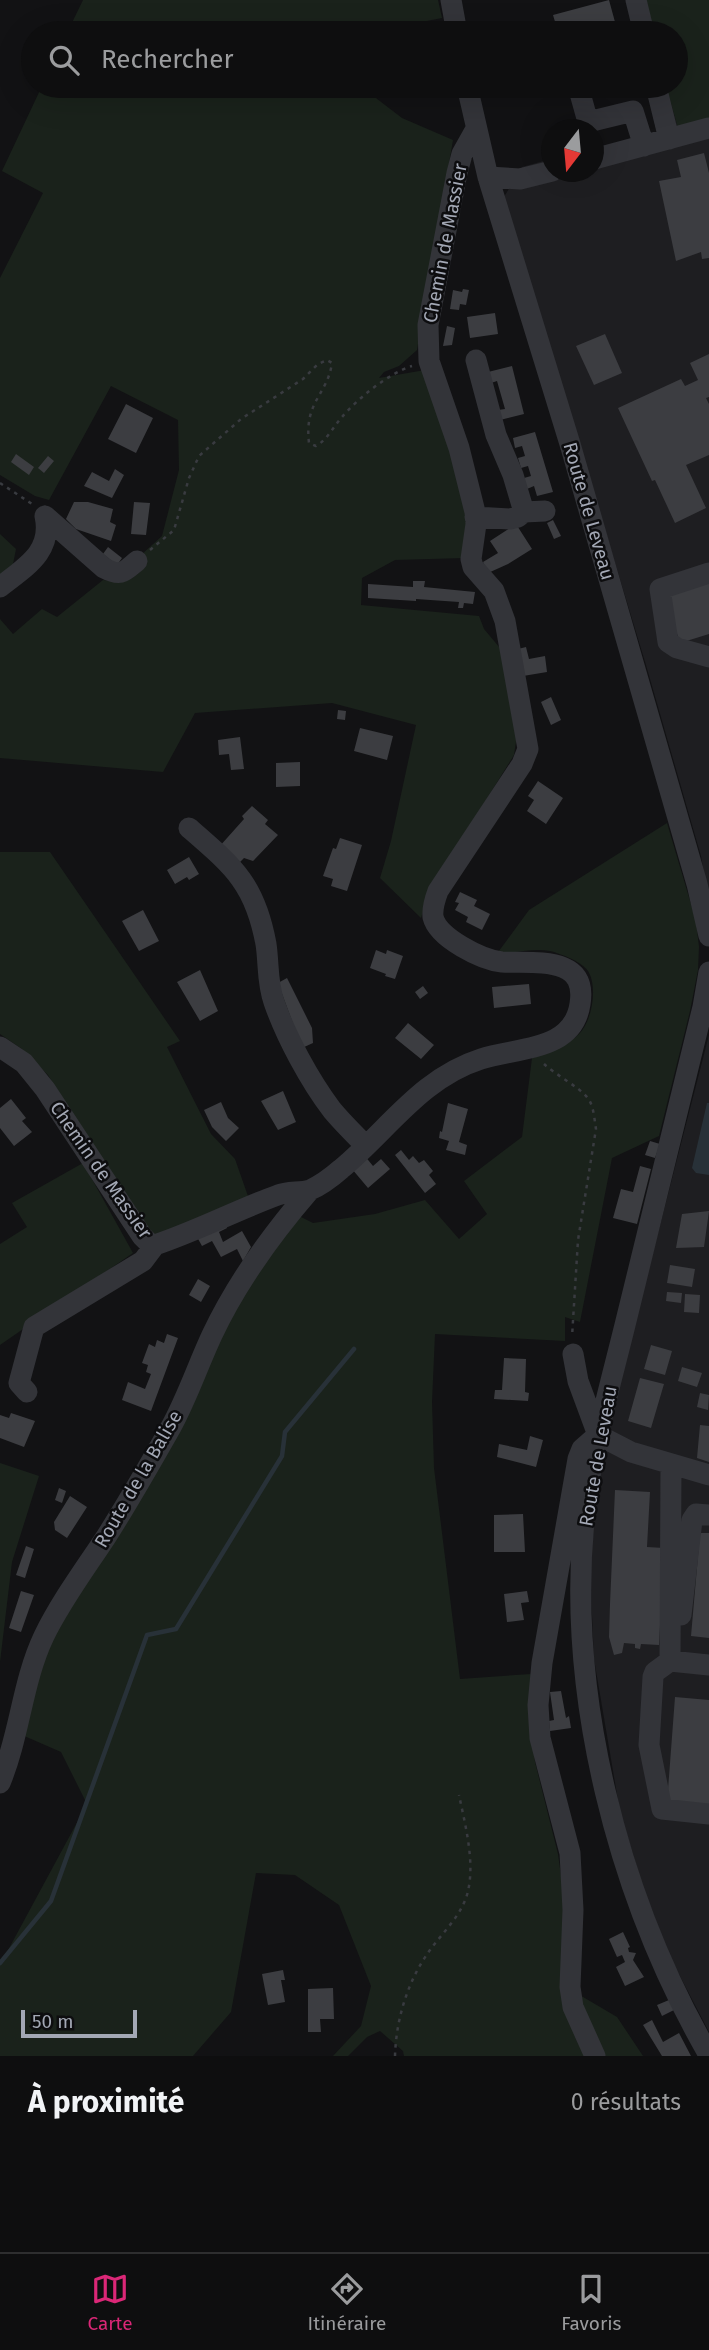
<!DOCTYPE html>
<html lang="fr">
<head>
<meta charset="utf-8">
<style>
	:root { --surface:#0e0e0f; --page:#171718; --text:#f1f3f6; --muted:#9b9c9e; --line:#2e2e2f; --accent:#db2777 }
	body { margin:0; font-family:"Fira Sans",sans-serif; background:var(--page); color:var(--text) }
	.compass { position:absolute; left:541px; top:119px; width:63px; height:63px; border-radius:50%; background:var(--surface); box-shadow:0 7px 28px #0002; rotate:196deg }
	.scale { position:absolute; left:21px; bottom:18px; width:116px; box-sizing:border-box; padding-left:7px; border:4px solid #a3a8b5; border-top:0; font-size:19px; line-height:24px; white-space:nowrap; color:#a3a8b5; -webkit-text-stroke:5px #0d0d0f; paint-order:stroke }
	.list { margin:0; padding:0; list-style:none }
	h2 { display:flex; justify-content:space-between; align-items:center; height:91px; margin:0; padding:0 28px; font-size:30px }
	h2 small { font-size:23px; font-weight:400; color:var(--muted) }
	.icon { flex:none; width:38px; height:38px; fill:none; stroke:currentColor; stroke-width:2; stroke-linecap:round; stroke-linejoin:round }
	.map { position:relative; flex:none; width:709px; height:2056px; overflow:hidden }
	.search { position:absolute; background:var(--surface); box-shadow:0 7px 28px #0002; left:21px; right:21px; top:21px; height:77px; display:flex; align-items:center; gap:18px; box-sizing:border-box; padding:0 24px; border-radius:38px; color:var(--muted); font-size:26px }
	.sheet { height:196px; background:var(--surface) }
	nav { display:flex; justify-content:space-around; align-items:center; box-sizing:border-box; height:98px; border-top:2px solid var(--line); background:var(--surface); font-size:19px; color:var(--muted) }
	nav a { display:grid; justify-items:center; gap:4px }
	nav .on { color:var(--accent) }
	.map>svg:first-child { display:block }
	.built { fill:#1e1e21 }
	.green { fill:#1a221b }
	.water { fill:#283138 }
	.lines { fill:none; stroke-linecap:round; stroke-linejoin:round }
	.stream { stroke:#283138; stroke-width:4.5 }
	.building { fill:#3c3d41 }
	.path { stroke:#393b40; stroke-width:2.5; stroke-dasharray:3.5 5; stroke-linecap:butt }
	.minor { stroke:#333439; stroke-width:21 }
	.labels { text-anchor:middle; dominant-baseline:central; stroke-width:5; stroke-linejoin:round; paint-order:stroke }
	.street-label { font-size:19px; fill:#a3a8b5; stroke:#0d0d0f }
</style>
</head>
<body>
<div class="map">
<svg width="709" height="2056" viewBox="0 0 709 2056">
	<rect width="100%" height="100%" fill="#121214"/>
	<path class="built" d="M646,86h20l12,41 31,-9v782l-8,-44 -55,-191 -142,-468 18,-30 29,-8 1,13h42v-23l63,-16z
		M709,1035v997l-40,-77 -26,-68 -23,-75 -26,-153 -4,-88 7,-83 14,-72z"/>
	<path class="green" d="M83,0h355l4,18 -77,15h-298z
		M642,0h67v118l-31,10 -12,-42h10v-53h-25z
		M42,86h325l1,6 34,26 51,22 -36,210 -18,16 -15,6 -5,6 46,-8 28,79 14,71 -3,38 -69,2 -33,18 -1,27 118,11 5,13 16,19 18,80 -4,27 -84,135 -9,28 -41,-40 11,-37 25,-116 -84,-22 -137,10 -32,59 -163,-14v-139l13,15 29,-25 15,8 46,-37c18,3 27,2 40,-11l-2,-14 21,-19 17,-66 -1,-50 -67,-34 -62,114 -14,-4 -35,-21v-197l43,-85 -41,-22z
		M0,534l16,15 -4,20 -12,10z
		M667,823l29,98 3,26 -1,23 -8,41 -31,125 -47,22 -32,164 -15,-5v24l-130,-7 -3,68 2,66 26,211 71,-5v56l4,32 23,92 28,202h-182l-1,-5 -23,-20 -13,6 -19,19h-15l28,-30 10,-40 -32,-81 -44,-30 -39,-2 -25,139 -38,44h-193v-91l87,-161 -26,-52 -39,-17 18,-76 199,-361 56,-84 18,9 62,-9 50,-14 34,39 28,-25 -23,-33 58,-44 10,-79c17,-6 35,-11 48,-25 12,-13 18,-46 8,-62 -6,-9 -26,-17 -38,-20 -16,-3 -37,2 -54,4l33,-45z
		M0,852h50l130,189 -13,6 44,87 24,25 14,40 -89,37 -10,-2 -9,-6 -93,-153 -26,-26 -22,-15z
		M83,1163l50,90 -133,92v-101l27,-17 -15,-24z
		M0,1463l39,13 -27,86 -12,100z
		M578,1994l39,23 26,39h-43z"/>
	<path class="water" d="M707,1103h2v72l-13,-2 -4,-5z"/>
	<g class="lines">
		<path class="stream" d="M0,1963l51,-62 96,-266 29,-6 106,-173 3,-24 69,-83"/>
	</g>
	<path class="building" d="M609,0l9,33h-57l-5,-8 -3,-10z
		M387,86h23l-1,6 -22,-2z
		M590,86h41v1l-38,9z
		M704,153l5,20v85l-7,1 -1,-7 -25,9 -17,-80 22,-4 -4,-17z
		M463,289l6,1 -3,15 -6,-1 -1,6 -9,-1 3,-19 9,2z
		M495,313l3,21 -28,4 -3,-21z
		M447,326l8,2 -3,17 -9,1z
		M605,334l17,39 -28,12 -18,-39z
		M709,354v43l-3,1 3,6v51l-23,10 20,43 -31,15 -20,-43 -3,1 -34,-73 63,-29 4,7 13,-6 -8,-17z
		M512,366l12,48 -24,6 -2,-10 7,-1 -8,-28 -6,2 -3,-11z
		M126,404l27,14 -17,35 -28,-14z
		M535,432l18,60 -16,4 -3,-10 -7,3 -3,-11 7,-2 -3,-10 -7,2 -3,-10 7,-2 -3,-10 -7,2 -2,-10z
		M16,454l18,13 -5,8 -18,-13z
		M48,456l6,5 -10,12 -6,-5z
		M115,469l9,6 -12,23 -28,-12 8,-14 17,9z
		M74,502h14l25,7 -3,13 6,3 -5,16 -35,-12 -10,-10z
		M134,502l16,1 -4,32 -15,-1z
		M553,520l8,16 -7,3 -7,-16z
		M516,524l16,25 -24,15 -20,9 -5,-11 15,-9 -8,-12z
		M108,547l14,11 -5,7 -14,-11z
		M413,581h12l-1,6 51,5 -2,12 -9,-1 -1,5h-5l1,-6 -43,-3v2l-48,-3v-14l45,3z
		M709,582v52l-29,9 -15,-47z
		M526,647l3,12 16,-3 2,16 -24,4 -5,-27z
		M551,697l10,23 -10,5 -10,-23z
		M338,710l8,1 -1,9 -8,-1z
		M360,728l33,8 -6,24 -33,-9z
		M240,737l4,32 -13,1 -2,-16 -10,1 -1,-15z
		M300,762v24l-24,1v-24z
		M538,781l25,17 -17,26 -19,-13 7,-11 -6,-4z
		M252,806l16,14 -3,4 13,11 -25,26 -9,-3 -9,9 -16,-20 25,-28 -2,-3z
		M340,838l22,7 -15,46 -16,-5 2,-7 -10,-3 10,-28 3,1z
		M189,857l10,17 -10,6 -2,-3 -12,7 -8,-14z
		M460,892l17,8 -3,6 16,8 -8,16 -16,-8 2,-5 -13,-7 4,-7 -4,-1z
		M143,910l16,31 -20,10 -17,-30z
		M376,950l10,4 1,-4 16,6 -8,23 -10,-3 1,-2 -16,-6z
		M200,970l18,41 -18,10 -23,-39z
		M287,978l25,50 1,15 -11,5 -24,-65z
		M529,984l2,20 -37,4 -2,-21z
		M423,986l5,7 -8,6 -5,-7z
		M408,1023l26,22 -13,14 -26,-21z
		M283,1091l13,31 -18,8 -17,-29z
		M11,1099l15,19 -4,3 10,11 -18,14 -14,-18v-20z
		M221,1102l7,16 11,10 -13,13 -14,-14 -8,-17z
		M448,1103l20,6 -9,33 8,3 -2,10 -19,-5 3,-9 -10,-3 1,-7 2,1z
		M650,1141l10,3 -5,14 -10,-3z
		M401,1150l8,10 4,-4 6,7 5,-3 9,11 -4,4 7,9 -11,9 -30,-38z
		M364,1155l9,11 8,-7 9,10 -22,19 -16,-19z
		M640,1166l11,3 -14,55 -24,-6 8,-29 12,3z
		M709,1211l-5,36 -28,1 6,-34z
		M225,1223l2,5 -8,4 4,10 19,-11 9,16 -8,14 -6,-12 -16,8 -9,-16 -10,5 -5,-9z
		M670,1265l25,4 -3,18 -25,-4z
		M198,1279l12,7 -9,16 -12,-7z
		M667,1292l15,1 -1,10 -15,-2z
		M685,1294l15,1 -1,18 -15,-1z
		M167,1334l11,4 -27,73 -29,-11 6,-18 17,7 6,-15 -5,-2 2,-7 -6,-2 7,-19 6,3 2,-7 7,3z
		M651,1345l21,6 -7,24 -21,-6z
		M504,1358l22,1 -1,33 4,1 -1,8 -34,-2 1,-9h7z
		M682,1367l20,6 -5,14 -19,-6z
		M640,1378l24,6 -13,44 -23,-7z
		M700,1393l9,2 -1,15 -11,-3z
		M11,1413l24,8 -11,26 -24,-9v-23l9,3z
		M700,1425l9,1v36l-12,-4z
		M530,1436l13,4 -7,27 -39,-10 2,-13 28,6z
		M59,1488l7,3 -4,12 -7,-3z
		M615,1490l35,2 -3,55 17,1 -5,97 -18,-1 -1,5 -5,-1v-4l-11,-1 -2,10 -8,2 -5,-18 1,-33z
		M70,1496l17,11 -20,31 -12,-8 -1,-8z
		M523,1514l2,38h-31v-37z
		M700,1533h9v105l-18,-2z
		M26,1546l8,3 -9,29 -9,-3z
		M21,1591l13,4 -13,37 -12,-4z
		M527,1591l2,11 -8,1 3,17 -17,2 -3,-28z
		M561,1691l5,27 3,-2 2,12 -21,3 -1,-10 5,-1 -4,-28z
		M675,1697l34,3v106l-42,-3z
		M623,1932l7,15 -2,1 1,4 7,1 -3,7 11,17 -19,9 -9,-19 9,-5 -3,-7 -5,2 -8,-18z
		M283,1970l2,10h-4l4,22 -17,3 -6,-31z
		M333,1988l1,31h-14l1,13h-13v-43z
		M669,2000l5,10 -12,6 -5,-11z
		M652,2020l11,22 16,-9 12,23h-29l-19,-31z"/>
	<g class="lines">
		<path class="path" d="M0,483l32,21
			M150,550l24,-20 15,-52 10,-22 42,-37 62,-40 15,-15 9,-4 5,3c-5,33 -28,38 -23,80l7,3c12,-7 17,-19 26,-29 15,-18 47,-44 70,-51
			M544,1064c12,11 33,22 42,32 8,8 8,22 10,33l-18,111 -6,97
			M395,2056c1,-37 13,-76 35,-106 13,-18 33,-36 38,-59 7,-30 -3,-67 -9,-96"/>
		<path class="minor" d="M451,0l6,33
			M636,0l8,33
			M467,86l21,91 82,267 127,440 12,52
			M578,86l10,36 45,-11 11,35
			M656,86l13,53
			M594,159l115,-31
			M488,177l32,2 32,-8
			M476,360l20,75 17,40 11,37
			M45,516l59,52c17,9 20,4 33,-7
			M475,517l35,2 8,-2 6,-5 21,-1
			M709,573l-49,16 8,53 9,6 32,9
			M0,587c25,-20 53,-35 45,-71
			M189,828c45,39 66,56 77,116 3,20 1,39 8,58 12,35 36,79 58,108 10,12 22,24 33,35
			M709,972l-6,35c-26,106 -52,212 -78,318 -15,61 -33,123 -40,186 -20,182 33,386 124,544
			M0,1047l24,16 21,26 97,147 7,7 6,2c42,-14 82,-35 123,-50 10,-4 22,-2 32,-5 9,-4 23,-14 31,-21 47,-39 80,-91 140,-110 36,-12 92,-7 99,-55 8,-50 -47,-40 -78,-42 -20,-2 -64,-24 -69,-45 -1,-9 2,-18 5,-26l84,-127 6,-15 -23,-128 -11,-30 -21,-24 -2,-8 5,-35 -1,-12 -16,-64 -30,-87 -1,-36 29,-152 5,-19 14,-25
			M573,1354l5,27 20,54
			M27,1392l-8,-9 15,-56 109,-66 12,-16
			M598,1435l33,17 78,23
			M681,1615l11,-95 4,-6 13,1
			M670,1661l1,-196
			M709,1665l-39,-4 -15,11 -2,5 -4,68 13,64 47,5
			M0,1783c20,-48 22,-101 44,-147 17,-35 41,-67 62,-99 23,-36 44,-73 65,-110 16,-29 27,-62 41,-92 25,-53 60,-101 98,-145
			M595,2056l-22,-49 -3,-20 3,-77 -3,-57 -30,-115 -2,-33 4,-42 36,-204 4,-10 16,-14"/>
	</g>
	<g class="labels">
		<g class="street-label">
			<text transform="translate(445 243) rotate(-79)">Chemin de Massier</text>
			<text transform="translate(589 511) rotate(74)">Route de Leveau</text>
			<text transform="translate(101 1170) rotate(55)">Chemin de Massier</text>
			<text transform="translate(598 1456) rotate(-80)">Route de Leveau</text>
			<text transform="translate(138 1479) rotate(-60)">Route de la Balise</text>
		</g>
	</g>
</svg>
<svg class="compass" viewBox="-18 -18 36 36"><path d="M0-13l5 13h-10z" fill="#e53935"/><path d="M0 13l5-13h-10z" fill="#9b9c9e"/></svg>
<div class="scale">50 m</div>
<div class="search"><svg class="icon" aria-label="search" viewBox="0 0 24 24"><circle cx="10" cy="10" r="6"/><path d="M15 15l6 6"/></svg>Rechercher</div>
</div>
<section class="sheet">
<h2>À proximité<small>0 résultats</small></h2>
<ul class="list">
</ul>
</section>
<nav>
<a class="on"><svg class="icon" aria-label="map" viewBox="0 0 24 24"><path d="M3 6l6-2 6 2 6-2v14l-6 2-6-2-6 2zM9 4v14M15 6v14"/></svg>Carte</a>
<a><svg class="icon" aria-label="directions" viewBox="0 0 24 24"><path d="M12 3l9 9-9 9-9-9zM9 14v-3h6M13 9l2 2-2 2"/></svg>Itinéraire</a>
<a><svg class="icon" aria-label="saved" viewBox="0 0 24 24"><path d="M7 4h10v16l-5-4-5 4z"/></svg>Favoris</a>
</nav>
</body>
</html>
